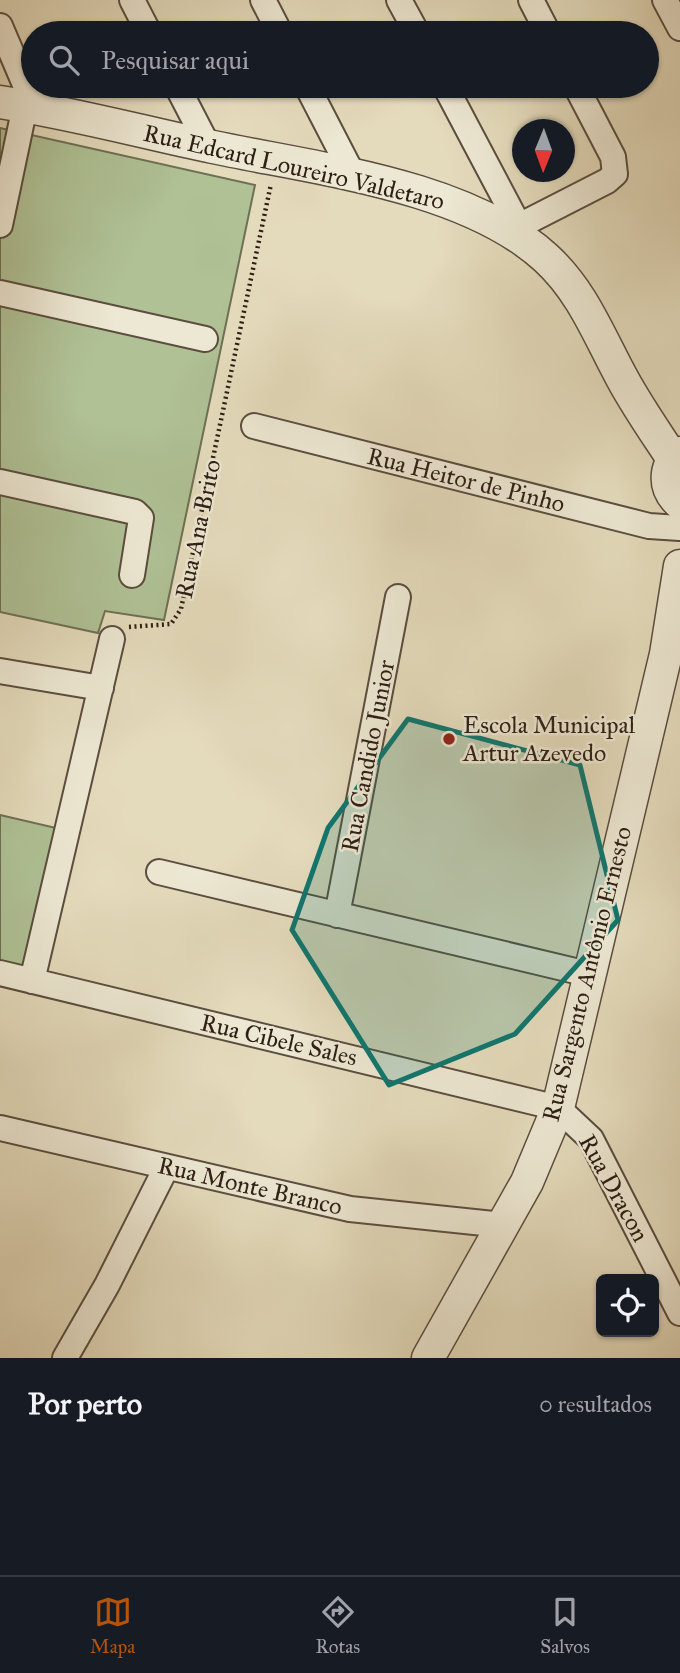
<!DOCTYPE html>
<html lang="pt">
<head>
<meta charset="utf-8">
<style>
	:root { --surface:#171b24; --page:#242831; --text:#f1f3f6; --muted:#9ea1a6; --line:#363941; --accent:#b45309 }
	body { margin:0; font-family:"IM FELL Great Primer",serif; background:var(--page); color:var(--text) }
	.controls { position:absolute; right:21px; bottom:21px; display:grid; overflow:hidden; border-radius:10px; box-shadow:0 2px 5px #0004 }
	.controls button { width:63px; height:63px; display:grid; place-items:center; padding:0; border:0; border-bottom:2px solid var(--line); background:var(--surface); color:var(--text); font:35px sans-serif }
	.compass { position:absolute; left:512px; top:119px; width:63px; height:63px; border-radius:50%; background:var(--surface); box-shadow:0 2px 5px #0004; rotate:181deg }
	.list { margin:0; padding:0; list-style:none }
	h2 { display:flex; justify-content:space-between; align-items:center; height:91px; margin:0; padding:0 28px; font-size:30px }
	h2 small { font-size:23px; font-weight:400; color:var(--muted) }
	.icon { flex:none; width:38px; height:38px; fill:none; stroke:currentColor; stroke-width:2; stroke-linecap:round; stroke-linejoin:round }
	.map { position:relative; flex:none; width:680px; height:1358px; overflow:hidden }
	.search { position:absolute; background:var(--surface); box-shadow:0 2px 5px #0004; left:21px; right:21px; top:21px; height:77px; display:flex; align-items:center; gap:18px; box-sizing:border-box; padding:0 24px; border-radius:38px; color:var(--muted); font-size:26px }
	.sheet { height:217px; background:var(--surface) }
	nav { display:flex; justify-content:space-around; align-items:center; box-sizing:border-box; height:98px; border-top:2px solid var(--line); background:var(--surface); font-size:19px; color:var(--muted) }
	nav a { display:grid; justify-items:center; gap:4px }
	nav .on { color:var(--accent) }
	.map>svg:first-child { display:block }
	.green { fill:#afc195; stroke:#6e7055; stroke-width:2 }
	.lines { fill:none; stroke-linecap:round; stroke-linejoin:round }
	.minor-casing { stroke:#5b4d3f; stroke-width:28 }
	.tertiary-casing { stroke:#5b4d3f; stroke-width:35 }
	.path { stroke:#2d1e15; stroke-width:4.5; stroke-dasharray:2 3.5; stroke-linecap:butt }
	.minor { stroke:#ede8d3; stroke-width:24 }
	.tertiary { stroke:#ede8d3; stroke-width:32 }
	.marked { fill:#0f766e; fill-opacity:0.2; stroke:#0f766e; stroke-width:5; stroke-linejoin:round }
	.poi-dot { fill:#8f2418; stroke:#ede8d3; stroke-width:2.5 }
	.labels { text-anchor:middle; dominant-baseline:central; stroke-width:5; stroke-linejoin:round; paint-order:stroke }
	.street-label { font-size:24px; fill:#2d1e15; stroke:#ede8d3 }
	.poi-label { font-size:24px; fill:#2d1e15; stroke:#ede8d3; text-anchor:start }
</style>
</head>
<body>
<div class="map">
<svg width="680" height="1358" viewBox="0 0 680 1358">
	<rect width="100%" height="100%" fill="#e4dbbc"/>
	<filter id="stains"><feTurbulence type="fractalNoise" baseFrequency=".00286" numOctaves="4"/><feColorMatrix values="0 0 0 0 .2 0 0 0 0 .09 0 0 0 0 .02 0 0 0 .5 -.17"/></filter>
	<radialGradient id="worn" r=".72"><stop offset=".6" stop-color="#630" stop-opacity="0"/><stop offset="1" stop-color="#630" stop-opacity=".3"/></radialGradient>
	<path class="green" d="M0,128l255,57 -91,435 -59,-9 -7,22 -98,-21z
		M0,815l56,13 -33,139 -23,-5z"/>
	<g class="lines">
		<g class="minor-casing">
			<path id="minor" d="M132,0l17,33
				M263,0l17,33
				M399,0l18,33
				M531,0l17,33
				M665,0l15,28
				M0,26l35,82
				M177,86l31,60
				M307,86l47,91
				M445,86l74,140 -3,8
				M0,225l25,-119
				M519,226l88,-45 8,-7 -2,-17 -37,-71
				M0,293l205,46
				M254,426l395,100 31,2
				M0,482l135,30 6,6 -9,57
				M0,671l101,17
				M159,872l429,102
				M337,915l61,-318
				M0,973l558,135 33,31 89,174
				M32,981l80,-342
				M0,1128l350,81 153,16
				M65,1358l42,-73 59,-117"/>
		</g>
		<g class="tertiary-casing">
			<path id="tertiary" d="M0,102c72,11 142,30 213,45 104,22 253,38 333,111 37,34 53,78 76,120 15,28 34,55 51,81
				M680,453c-16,14 -17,35 0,50
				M428,1358l99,-176 31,-74 108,-454 14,-88"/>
		</g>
		<path class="path" d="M129,627l42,-3 10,-15 90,-425"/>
		<use href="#minor" class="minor"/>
		<use href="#tertiary" class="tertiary"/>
	</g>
	<path class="marked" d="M408,719l172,46 38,155 -103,114 -126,51 -97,-155 36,-102z"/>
	<circle class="poi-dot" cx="449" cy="739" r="7"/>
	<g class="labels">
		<g class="street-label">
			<text transform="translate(294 167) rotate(13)">Rua Edcard Loureiro Valdetaro</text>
			<text transform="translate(466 480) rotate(14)">Rua Heitor de Pinho</text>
			<text transform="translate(198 529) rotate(-78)">Rua Ana Brito</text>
			<text transform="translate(368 756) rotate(-79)">Rua Candido Junior</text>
			<text transform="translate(587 974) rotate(-76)">Rua Sargento Antônio Ernesto</text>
			<text transform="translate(279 1040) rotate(13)">Rua Cibele Sales</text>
			<text transform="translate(250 1186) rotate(13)">Rua Monte Branco</text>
			<text transform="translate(614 1188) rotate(61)">Rua Dracon</text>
		</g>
		<g class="poi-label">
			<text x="463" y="725">Escola Municipal<tspan x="463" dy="28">Artur Azevedo</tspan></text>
		</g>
	</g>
	<rect width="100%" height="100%" filter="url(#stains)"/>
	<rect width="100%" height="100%" fill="url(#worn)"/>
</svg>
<div class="controls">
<button><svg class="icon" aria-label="locate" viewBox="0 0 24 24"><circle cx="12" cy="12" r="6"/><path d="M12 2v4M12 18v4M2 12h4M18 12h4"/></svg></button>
</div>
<svg class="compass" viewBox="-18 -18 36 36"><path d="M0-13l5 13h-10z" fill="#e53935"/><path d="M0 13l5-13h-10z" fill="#9ea1a6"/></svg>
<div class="search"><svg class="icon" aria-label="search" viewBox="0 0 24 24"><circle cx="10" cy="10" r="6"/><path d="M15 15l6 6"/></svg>Pesquisar aqui</div>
</div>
<section class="sheet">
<h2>Por perto<small>0 resultados</small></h2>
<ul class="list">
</ul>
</section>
<nav>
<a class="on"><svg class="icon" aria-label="map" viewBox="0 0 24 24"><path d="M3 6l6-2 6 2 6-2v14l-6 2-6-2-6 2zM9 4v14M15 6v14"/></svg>Mapa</a>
<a><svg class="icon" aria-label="directions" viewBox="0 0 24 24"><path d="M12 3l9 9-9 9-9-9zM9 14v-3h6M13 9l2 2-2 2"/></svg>Rotas</a>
<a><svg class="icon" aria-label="saved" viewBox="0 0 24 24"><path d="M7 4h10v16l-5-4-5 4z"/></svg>Salvos</a>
</nav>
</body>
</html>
